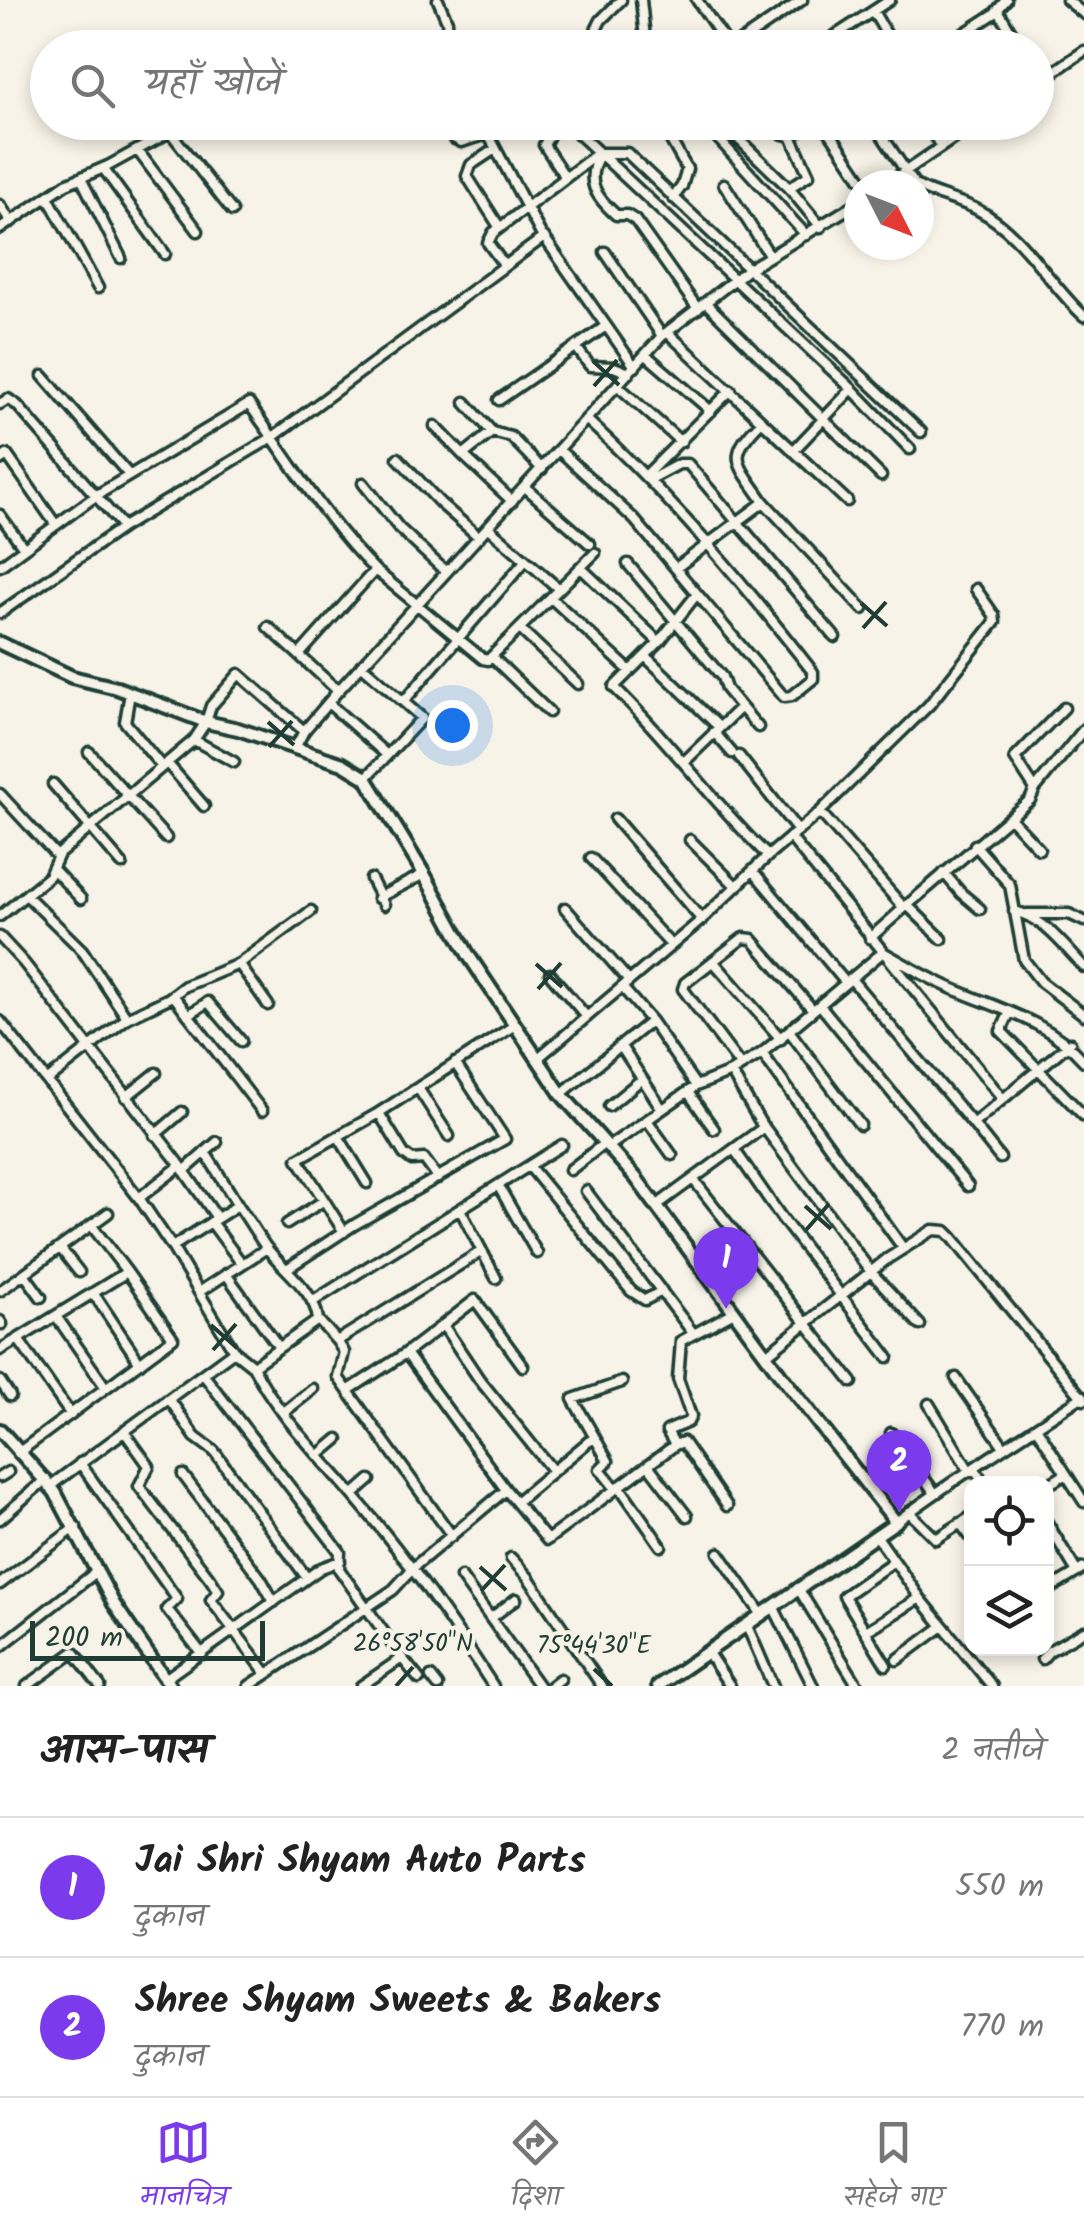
<!DOCTYPE html>
<html lang="hi">
<head>
<meta charset="utf-8">
<style>
	:root { --surface:#fff; --page:#f6f6f6; --text:#222; --muted:#767676; --line:#e0e0e0; --accent:#7c3aed }
	body { margin:0; font-family:Kalam,"Playpen Sans Deva",sans-serif; background:var(--page); color:var(--text) }
	.controls { position:absolute; right:30px; bottom:30px; display:grid; overflow:hidden; border-radius:20px; box-shadow:0 5px 15px #0003 }
	.controls button { width:90px; height:90px; display:grid; place-items:center; padding:0; border:0; border-bottom:2px solid var(--line); background:var(--surface); color:var(--text); font:50px sans-serif }
	.compass { position:absolute; left:844px; top:170px; width:90px; height:90px; border-radius:50%; background:var(--surface); box-shadow:0 5px 15px #0003; rotate:132deg }
	.scale { position:absolute; left:30px; bottom:25px; width:235px; box-sizing:border-box; padding-left:10px; border:5px solid #1f3d34; border-top:0; font-size:28px; line-height:35px; white-space:nowrap; color:#1f3d34; -webkit-text-stroke:8px #f7f3e8; paint-order:stroke }
	.you { position:absolute; left:452px; top:725px; width:35px; height:35px; margin:-25px; border:8px solid #fff; border-radius:50%; background:#1a73e8; box-shadow:0 0 0 15px #1a73e833 }
	.badge { display:grid; place-items:center; width:65px; height:65px; border-radius:50%; background:var(--accent); color:#fff; font-size:32px; font-weight:700 }
	.pin { position:absolute; translate:-50% -82px; filter:drop-shadow(0 2px 5px #0008) }
	.pin::after { content:''; position:absolute; top:52px; width:35px; height:30px; background:inherit; clip-path:polygon(0 0,100% 0,50% 100%) }
	.list { margin:0; padding:0; list-style:none }
	h2 { display:flex; justify-content:space-between; align-items:center; height:130px; margin:0; padding:0 40px; font-size:42px }
	h2 small { font-size:32px; font-weight:400; color:var(--muted) }
	.list li { display:grid; grid-template-columns:65px 1fr auto; gap:30px; align-items:center; box-sizing:border-box; height:140px; padding:0 40px; border-top:2px solid var(--line) }
	.list b { display:block; font-size:38px; white-space:nowrap }
	.list p { margin:0; font-size:32px; white-space:nowrap; color:var(--muted) }
	.list em { font-size:32px; font-style:normal; color:var(--muted) }
	.icon { flex:none; width:55px; height:55px; fill:none; stroke:currentColor; stroke-width:2; stroke-linecap:round; stroke-linejoin:round }
	.map { position:relative; flex:none; width:1084px; height:1686px; overflow:hidden }
	.search { position:absolute; background:var(--surface); box-shadow:0 5px 15px #0003; left:30px; right:30px; top:30px; height:110px; display:flex; align-items:center; gap:25px; box-sizing:border-box; padding:0 35px; border-radius:55px; color:var(--muted); font-size:38px }
	.sheet { height:410px; background:var(--surface) }
	nav { display:flex; justify-content:space-around; align-items:center; box-sizing:border-box; height:140px; border-top:2px solid var(--line); background:var(--surface); font-size:28px; color:var(--muted) }
	nav a { display:grid; justify-items:center; gap:5px }
	nav .on { color:var(--accent) }
	.map>svg:first-child { display:block }
	.lines { fill:none; stroke-linecap:round; stroke-linejoin:round }
	.minor-casing { stroke:#1f3d34; stroke-width:15 }
	.tertiary-casing { stroke:#1f3d34; stroke-width:18 }
	.minor { stroke:#f7f3e8; stroke-width:8 }
	.tertiary { stroke:#f7f3e8; stroke-width:10 }
	.ticks { fill:none; stroke:#1f3d34; stroke-width:4 }
	.ticks-label { font-size:25px; text-anchor:middle; fill:#1f3d34; stroke:#f7f3e8; stroke-width:8; stroke-linejoin:round; paint-order:stroke }
</style>
</head>
<body>
<div class="map">
<svg width="1084" height="1686" viewBox="0 0 1084 1686">
	<rect width="100%" height="100%" fill="#f7f3e8"/>
	<filter id="ink" filterUnits="userSpaceOnUse"><feTurbulence type="fractalNoise" baseFrequency=".01" numOctaves="2"/><feDisplacementMap in="SourceGraphic" scale="20" xChannelSelector="R" yChannelSelector="G"/><feConvolveMatrix kernelMatrix="1 2 1 2 8 2 1 2 1" color-interpolation-filters="sRGB"/></filter>
	<g filter="url(#ink)">
		<g class="lines">
			<g class="minor-casing">
				<path id="minor" d="M438,0l9,21 2,27
					M641,0l5,48
					M697,0l33,48
					M1067,0l17,14
					M998,10l23,38
					M873,11l15,26 -13,11
					M967,33l8,15
					M587,48l14,-28 20,-20
					M731,48l71,-48
					M816,48l74,-48
					M941,48l53,-34 12,-14
					M1036,84l48,-33
					M444,122l9,16 8,4 27,-8
					M493,122l-5,12 55,104
					M564,122l-14,12 -6,11 21,32
					M566,122l286,267 58,60
					M703,122l103,113
					M721,122l68,66 32,39
					M775,122l8,12 8,2 24,-14
					M823,122l42,63
					M873,122l42,63
					M926,122l15,25
					M171,133l61,78
					M495,149l-24,16 -4,11 33,52
					M138,151l60,80
					M599,155c-14,26 -4,41 17,60h11l8,5 63,89
					M103,168l62,86
					M81,178l40,80
					M724,184l46,72
					M885,185l93,-63
					M919,187c19,10 41,13 59,23 45,23 70,73 106,106
					M789,188l20,-13 -18,-39
					M48,197l50,91
					M673,198l9,-12 5,-17 -18,-32 24,-15
					M0,205l11,17
					M0,229l66,-45 42,-18 80,-44
					M605,252l57,84
					M504,265l-16,-22 5,-10 105,-80h29l294,279
					M706,303l175,173
					M667,332l180,169
					M576,347l14,19 24,1 15,6
					M646,355l65,56
					M43,376l86,99
					M618,386l63,56
					M499,400l107,-74
					M465,402l27,30
					M0,404l8,-5 9,6 106,122
					M435,426l28,29
					M559,450l75,69 150,178 8,-1 21,-17v-7c-70,-90 -142,-175 -227,-253
					M793,451l59,-62
					M398,458l42,45 39,34
					M0,460l7,-5 49,70
					M646,475l85,-85
					M651,479l28,-15h9l147,173
					M363,483l36,45 47,44
					M525,487l65,57
					M512,501l-49,-46 29,-23 19,5 31,32
					M764,502l99,107
					M0,515l24,33
					M488,527l71,62
					M628,564l94,113 4,12 15,18 -57,55
					M0,566l97,-71 152,-91c41,57 78,119 129,169
					M580,567l79,75 -45,45c55,53 99,116 154,169
					M676,568l88,-66c-26,-39 -40,-44 -2,-81
					M551,598l79,73
					M0,613l123,-86 150,-90 271,-200 91,130
					M268,627l31,28
					M521,630l57,54
					M659,642l38,-48
					M645,656l74,71
					M493,658l56,54
					M361,665l61,53 -56,60
					M338,691l-39,-36 76,-85 108,89 5,1 107,-107
					M130,693l-5,29 37,45
					M404,701l122,-141
					M328,703l59,52
					M741,707l17,20
					M714,732l18,21
					M194,740l40,22
					M295,748l9,-17 34,-40 324,-355 85,-66 112,-68
					M89,752l77,86
					M739,756l59,75
					M167,763l37,43
					M53,784l69,80
					M1035,789l-20,-31 49,-50
					M0,794l57,62
					M820,812l84,96 -34,30
					M615,819l87,101
					M1011,819l28,30
					M790,837l213,262
					M690,840l46,46
					M975,845l35,40 14,75 17,22 43,33
					M591,858l80,87
					M53,869l28,30
					M753,871l93,112
					M944,873l17,20 19,16
					M371,879l13,26
					M27,896l55,54 45,68 42,-20 16,-12 54,-22 72,-53
					M378,898l46,-24
					M907,905l35,34
					M565,908l64,73
					M904,908l126,-108 5,-11 49,-60
					M1014,911c29,6 50,35 70,56
					M1027,914h42l15,7
					M0,916l49,-40 10,-22 135,-114 12,-18 5,-16 28,-32 65,57
					M0,937l24,26 154,199 39,56
					M713,961l68,78
					M239,964l29,41
					M550,974l37,43
					M851,979l122,145 97,-81
					M622,987l29,34 45,65
					M173,995l89,116
					M820,1005l148,181
					M1010,1012l-9,19 83,85
					M188,1015l20,-13 33,39
					M0,1021l139,177 33,49 66,-42c10,14 18,28 28,42 17,23 49,43 52,73
					M790,1032l70,93
					M620,1045l42,64
					M762,1053l141,195
					M537,1059l162,-137 69,-66 52,-44 109,-107 66,-83 -1,-7 -18,-26
					M740,1065l-57,-76 2,-6 58,-45 9,1 61,71
					M731,1072l32,55
					M48,1080l79,-62
					M418,1088l31,48
					M688,1092l26,37
					M561,1094l90,-73
					M126,1097l30,-24
					M609,1106l33,-27
					M379,1113l25,41 8,6 12,-1 14,19
					M647,1120l25,35
					M973,1124l27,34
					M155,1135l27,-23
					M338,1136l29,47
					M608,1147l88,-61 35,-14 31,-19 121,-101c23,13 46,27 70,37 47,20 97,33 131,72
					M734,1149l47,68 107,140
					M205,1152l33,53
					M530,1167l101,124 14,9 17,-9
					M570,1170l35,-27
					M184,1171l33,-29
					M693,1179l159,203
					M499,1187l38,66
					M586,1191l107,142
					M139,1198l41,-32
					M656,1206l108,-79 107,145 49,53
					M461,1211l35,67
					M211,1222l31,42
					M287,1224l36,-23
					M92,1226l35,46
					M344,1232l-46,-73 79,-45 138,-89
					M172,1247l62,104
					M61,1249l18,23
					M288,1268l66,-43 151,-86 -50,-76
					M226,1274l52,72
					M25,1275l16,22
					M0,1291l108,-78
					M199,1292l68,-44
					M94,1294l46,69
					M312,1302l250,-157
					M56,1316l50,72
					M0,1321l2,3
					M443,1325l-37,28 100,137
					M18,1339l53,76
					M0,1350l127,-78 46,66 -155,115
					M766,1355l121,-96 46,-29 13,1 6,6 132,163
					M253,1366c24,49 69,92 104,134 50,58 95,122 136,186
					M523,1366l-48,-66 -32,25 36,54 74,92
					M203,1374l137,178 -1,17 63,89 -41,28
					M956,1378l48,69
					M0,1381l10,15
					M349,1390l57,-37
					M170,1400l25,37 19,14 93,127
					M929,1404l41,68
					M284,1412l29,-23
					M1036,1427l48,75
					M124,1431l25,35 -10,20 72,94 7,11 -7,9 56,74
					M891,1433l43,59
					M595,1438l-22,-39 49,-17
					M675,1445l8,-3 44,64
					M319,1455l19,-16
					M80,1463l97,136 -10,10 35,45
					M648,1465l39,51
					M975,1469l9,15
					M183,1475l78,104 13,23
					M0,1477l8,-5
					M50,1486l184,-135 19,15 65,-46 19,21
					M619,1486l42,60
					M1046,1486l20,-12
					M353,1495l17,-15
					M516,1502l31,38 69,-51
					M909,1512l27,27 36,-23
					M0,1519l46,-40
					M1046,1521l31,51
					M896,1522c60,-45 124,-84 187,-126
					M960,1523l12,16
					M876,1535l44,63 72,88
					M452,1536l-114,-159 6,-25 -7,-11 145,-90
					M719,1553l43,62
					M511,1558l17,19 74,109
					M461,1577l78,109
					M0,1584l76,-57
					M798,1588l60,98
					M1046,1591l38,-23
					M773,1606l40,80
					M491,1618l25,-19
					M747,1626l26,60
					M866,1631l54,-33
					M0,1647l96,-75
					M708,1653l22,33
					M402,1658l17,21
					M1042,1659l7,-8 35,-20
					M897,1660l46,-34
					M886,1665l-42,-69 50,-35
					M431,1677l7,9
					M165,1679l156,-111 19,-7
					M27,1686l47,-34 26,34
					M249,1686l144,-96 23,-25 90,-75 10,12 72,-60 7,-4 13,23 -8,8 16,20 59,-44 -8,-14 21,-9 3,-6 -13,-37 3,-38 53,-29
					M551,1686l9,-7"/>
			</g>
			<g class="tertiary-casing">
				<path id="tertiary" d="M0,643l72,34 45,11 89,34 32,7 105,35 23,14 58,96 45,82 92,138 75,84 146,199 114,145 -238,164
					M0,1430l55,62 59,112 56,82"/>
			</g>
			<use href="#minor" class="minor"/>
			<use href="#tertiary" class="tertiary"/>
		</g>
	</g>
	<path class="ticks" d="M593,361l26,24M594,386l23,-26M861,603l26,23M863,628l23,-26M268,722l26,23M269,747l23,-26M536,964l26,23M538,989l23,-26M805,1206l26,23M806,1230l23,-26M211,1325l26,23M213,1350l23,-26M480,1567l26,23M481,1591l24,-26M594,1669l18,17M396,1686l17,-19"/>
	<g class="ticks-label">
		<text x="413" y="1651">26°58'50"N</text>
		<text x="594" y="1653">75°44'30"E</text>
	</g>
</svg>
<div class="controls">
<button><svg class="icon" aria-label="locate" viewBox="0 0 24 24"><circle cx="12" cy="12" r="6"/><path d="M12 2v4M12 18v4M2 12h4M18 12h4"/></svg></button>
<button><svg class="icon" aria-label="layers" viewBox="0 0 24 24"><path d="M12 4l9 5-9 5-9-5zM3 14l9 5 9-5"/></svg></button>
</div>
<svg class="compass" viewBox="-18 -18 36 36"><path d="M0-13l5 13h-10z" fill="#e53935"/><path d="M0 13l5-13h-10z" fill="#767676"/></svg>
<div class="scale">200 m</div>
<div class="you"></div>
<div class="pin badge" style="left:726px;top:1309px">1</div>
<div class="pin badge" style="left:899px;top:1512px">2</div>
<div class="search"><svg class="icon" aria-label="search" viewBox="0 0 24 24"><circle cx="10" cy="10" r="6"/><path d="M15 15l6 6"/></svg>यहाँ खोजें</div>
</div>
<section class="sheet">
<h2>आस-पास<small>2 नतीजे</small></h2>
<ul class="list">
<li><span class="badge">1</span><div><b>Jai Shri Shyam Auto Parts</b><p>दुकान</p></div><em>550 m</em></li>
<li><span class="badge">2</span><div><b>Shree Shyam Sweets &amp; Bakers</b><p>दुकान</p></div><em>770 m</em></li>
</ul>
</section>
<nav>
<a class="on"><svg class="icon" aria-label="map" viewBox="0 0 24 24"><path d="M3 6l6-2 6 2 6-2v14l-6 2-6-2-6 2zM9 4v14M15 6v14"/></svg>मानचित्र</a>
<a><svg class="icon" aria-label="directions" viewBox="0 0 24 24"><path d="M12 3l9 9-9 9-9-9zM9 14v-3h6M13 9l2 2-2 2"/></svg>दिशा</a>
<a><svg class="icon" aria-label="saved" viewBox="0 0 24 24"><path d="M7 4h10v16l-5-4-5 4z"/></svg>सहेजे गए</a>
</nav>
</body>
</html>
